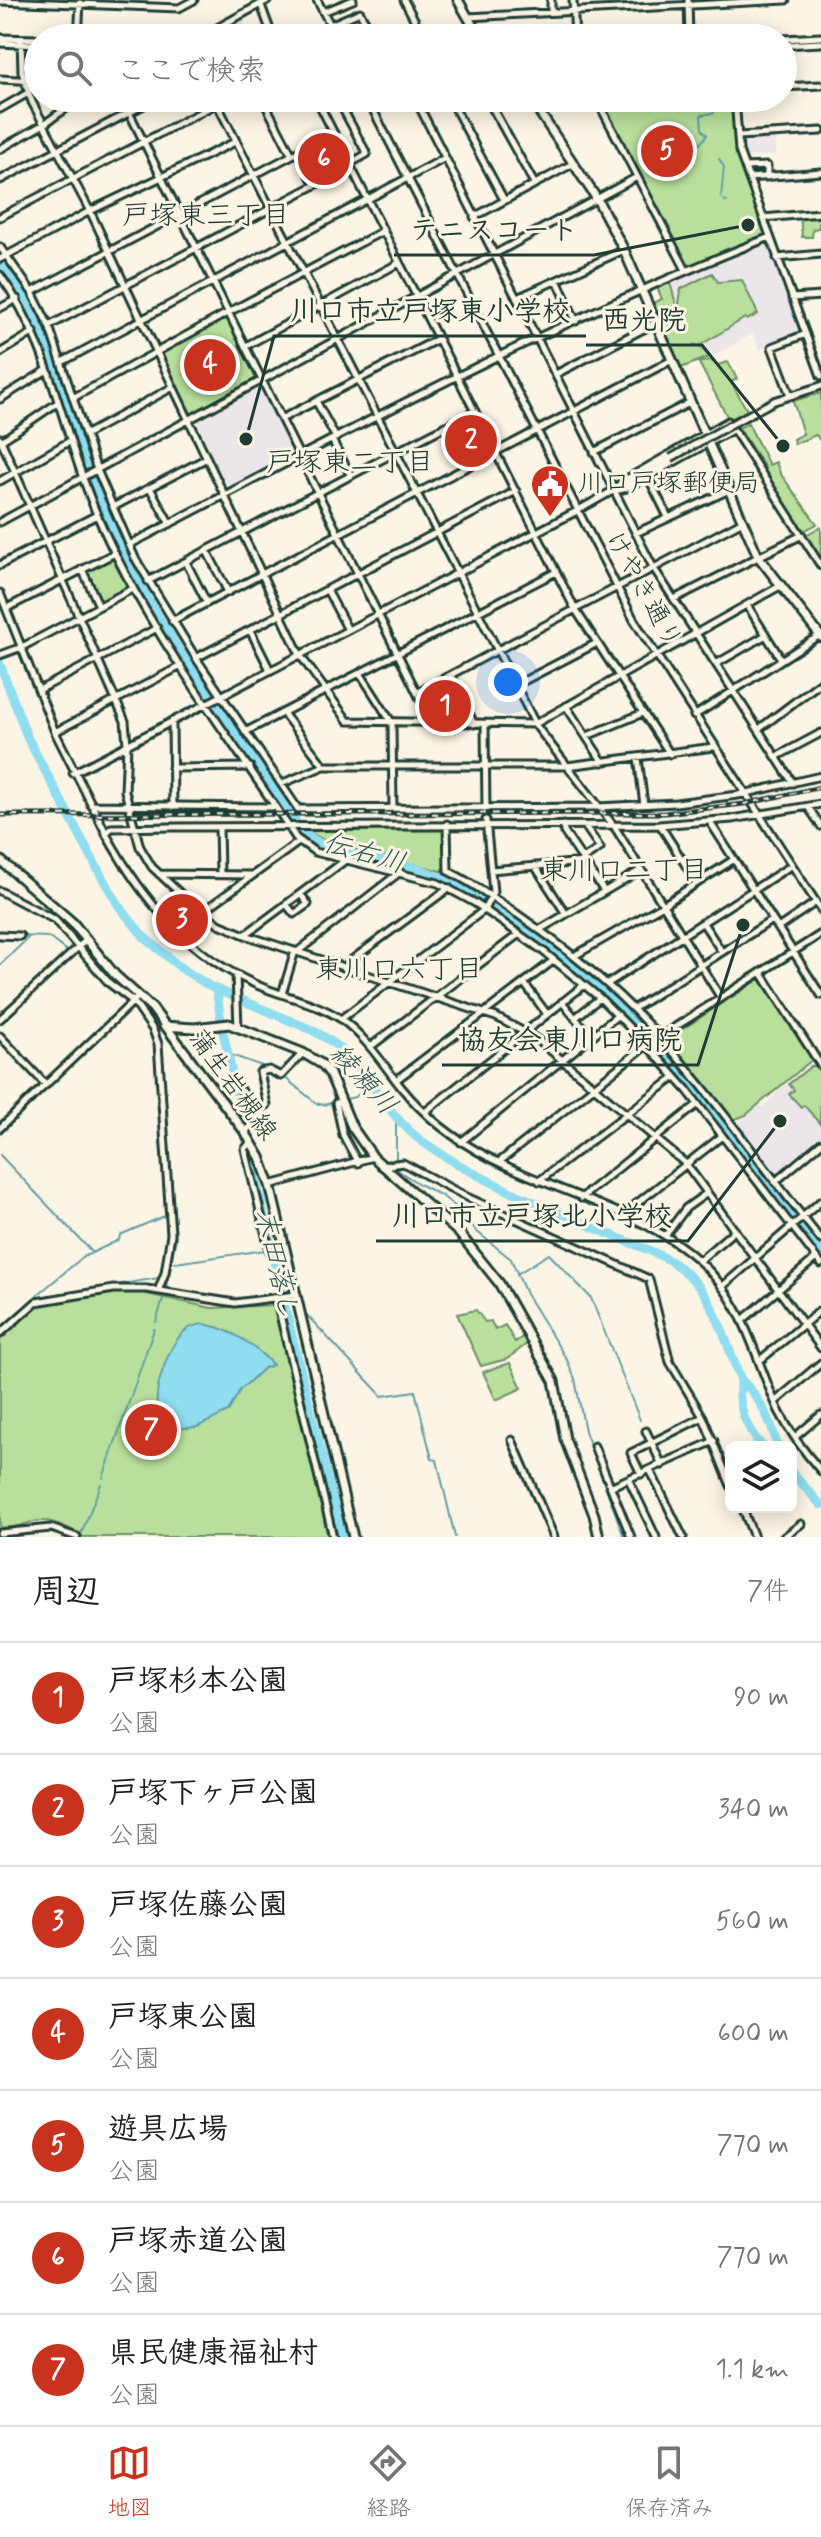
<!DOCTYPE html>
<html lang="ja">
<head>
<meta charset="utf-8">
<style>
	:root { --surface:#fff; --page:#f6f6f6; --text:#202124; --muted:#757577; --line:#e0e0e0; --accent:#c8321e }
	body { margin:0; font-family:Mynerve,"Klee One",sans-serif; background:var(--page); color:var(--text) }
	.controls { position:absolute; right:24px; bottom:24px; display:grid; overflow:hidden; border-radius:12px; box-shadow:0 4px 20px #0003 }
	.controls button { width:72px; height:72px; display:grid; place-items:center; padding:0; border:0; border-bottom:2px solid var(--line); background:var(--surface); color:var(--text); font:40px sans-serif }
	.you { position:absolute; left:508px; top:682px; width:28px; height:28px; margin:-20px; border:6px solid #fff; border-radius:50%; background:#1a73e8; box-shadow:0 0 0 12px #1a73e833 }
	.badge { display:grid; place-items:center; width:52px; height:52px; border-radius:50%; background:var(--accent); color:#fff; font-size:26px; font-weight:700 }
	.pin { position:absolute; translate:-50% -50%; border:4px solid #fff; box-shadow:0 2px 8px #0006 }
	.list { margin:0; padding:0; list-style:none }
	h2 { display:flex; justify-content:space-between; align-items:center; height:104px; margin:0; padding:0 32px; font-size:34px }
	h2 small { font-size:26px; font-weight:400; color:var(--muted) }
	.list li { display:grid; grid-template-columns:52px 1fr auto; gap:24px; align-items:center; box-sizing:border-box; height:112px; padding:0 32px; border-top:2px solid var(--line) }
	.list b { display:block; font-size:30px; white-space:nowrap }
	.list p { margin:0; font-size:26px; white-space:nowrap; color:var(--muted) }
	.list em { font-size:26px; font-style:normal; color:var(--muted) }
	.icon { flex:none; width:44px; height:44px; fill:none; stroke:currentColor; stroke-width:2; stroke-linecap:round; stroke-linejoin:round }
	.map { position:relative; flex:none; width:821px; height:1537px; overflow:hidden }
	.search { position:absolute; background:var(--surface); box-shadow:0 4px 20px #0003; left:24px; right:24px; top:24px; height:88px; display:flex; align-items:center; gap:20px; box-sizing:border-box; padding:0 28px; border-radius:44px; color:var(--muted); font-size:30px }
	.sheet { height:888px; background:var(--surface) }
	nav { display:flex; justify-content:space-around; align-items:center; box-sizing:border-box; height:112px; border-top:2px solid var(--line); background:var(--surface); font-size:22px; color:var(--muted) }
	nav a { display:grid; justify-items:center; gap:4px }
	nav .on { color:var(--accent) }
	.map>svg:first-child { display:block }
	.built { fill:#ece6ea }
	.green { fill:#b8e09c; stroke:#6c8e68; stroke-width:2 }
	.water { fill:#90ddf0; stroke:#639da5; stroke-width:2 }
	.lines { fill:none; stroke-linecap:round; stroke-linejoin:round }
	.stream { stroke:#639da5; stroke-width:2 }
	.river { stroke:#90ddf0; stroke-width:9 }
	.minor-casing { stroke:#1f3d34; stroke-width:11 }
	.major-casing { stroke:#1f3d34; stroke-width:13 }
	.minor { stroke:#fcf5e5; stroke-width:5 }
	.major { stroke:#fcf5e5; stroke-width:7 }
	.rail-casing { stroke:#1f3d34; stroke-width:5 }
	.rail { stroke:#fcf5e5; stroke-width:2; stroke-dasharray:6; stroke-linecap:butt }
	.minor-bridge-casing { stroke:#1f3d34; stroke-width:11; stroke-linecap:butt }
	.minor-bridge { stroke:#fcf5e5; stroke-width:5 }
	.labels { text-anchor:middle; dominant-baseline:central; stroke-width:6; stroke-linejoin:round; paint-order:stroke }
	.poi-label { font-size:26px; fill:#1f3d34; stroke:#fcf5e5; text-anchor:start }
	.street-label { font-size:26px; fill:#1f3d34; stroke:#fcf5e5 }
	.neighbourhood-label { font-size:28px; fill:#1f3d34; stroke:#fcf5e5 }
	.water-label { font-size:28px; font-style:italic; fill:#365d5a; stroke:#fcf5e5 }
	.leader { fill:none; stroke:#1f3d34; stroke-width:3 }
	.callout-dot { fill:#1f3d34; stroke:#fcf5e5; stroke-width:3 }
	.callout-label { font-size:28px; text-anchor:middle; font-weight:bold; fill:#1f3d34; stroke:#fcf5e5; stroke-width:6; stroke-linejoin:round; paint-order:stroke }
</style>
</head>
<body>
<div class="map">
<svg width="821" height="1537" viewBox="0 0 821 1537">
	<rect width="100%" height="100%" fill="#fcf5e5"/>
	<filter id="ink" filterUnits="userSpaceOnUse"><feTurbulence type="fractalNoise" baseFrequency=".0125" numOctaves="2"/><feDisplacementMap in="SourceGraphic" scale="16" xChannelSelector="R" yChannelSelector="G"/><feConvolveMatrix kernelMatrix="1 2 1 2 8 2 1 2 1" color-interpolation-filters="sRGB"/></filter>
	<g filter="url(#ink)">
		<path class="built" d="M245,18l-1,20h-38l12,-8z
			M776,137v18l-33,2 -4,-15 6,-4z
			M766,241l4,1 33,91 -44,16 -7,-15 -44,25 -27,10 -28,-66 8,-5 -5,-11z
			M260,387l3,1 33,65 -1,3 -65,34 -4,-1 -29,-67z
			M811,1064h7l3,5v71l-42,37h-4l-38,-49 1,-5 20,-17h6l17,-18z"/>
		<path class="green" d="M632,98h101l2,50 32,85 -1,4 -80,30 -86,-164 3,-3z
			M329,137h4l14,30 -32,15 -13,-30z
			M819,214v14l-6,1 -1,8h-10l-2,-22z
			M712,273l6,9 24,-2 16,34 -11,6 -2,-2 -46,28 -6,-2 8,4 8,9 -28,11 -28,-65 9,-4 -5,-12 13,-5 8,30 3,-23z
			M226,318l3,1 28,59 -66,36 -28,-59 1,-5z
			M709,360l9,5 10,-3 9,17 -6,3 16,28 -18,10 -30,-57z
			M821,393v49l-5,-7 -22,9 -1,-5 10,-5 -10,-33z
			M472,415l3,1 16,37 -22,11h-3l-18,-34 2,-4z
			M748,423l21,42 7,-3 4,11 37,51 -15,8 -40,-62 3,-2 -26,-40z
			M820,527l1,1v34l-17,-26z
			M111,557l3,1 14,31 -27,14 -15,-33z
			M447,679l4,1 19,36 -3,3h-32l-14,-24 1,-3z
			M443,830l2,2v40l-118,-30 -19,-11z
			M183,903l14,14 -8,18 -5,1 -16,-17z
			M760,979l52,76 1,4 -67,56 -15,6 -64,-82z
			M811,1066h6l4,5 -1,53 -16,-19 -3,2 -12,-13 5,-4 -5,-6z
			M120,1292l22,1 70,15 62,-3 54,232h-244c-13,-8 -28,-17 -44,-16 -15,1 -25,9 -40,6v-187l40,-36z
			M476,1310l9,12 6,-1 4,9 10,-5 10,17 9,-6 4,7 -21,16 -26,7 -24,-52z
			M510,1363l12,25 -26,12 -13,-28z"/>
		<path class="water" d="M204,1324c29,6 48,19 69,41l-9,3 -24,22 -12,22 -31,15 -23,2c-8,-5 -13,-9 -16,-18 -6,-21 12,-69 28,-81 5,-4 11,-5 18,-6z"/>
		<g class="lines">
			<path class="stream" d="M700,144l7,-9 -5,-6 -1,-14 13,-2
				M719,159l5,8 -3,31
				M724,200l3,2
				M406,865l1,-3
				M37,907l20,10 21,24
				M22,936l26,1 20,15
				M82,946l41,45
				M0,965l28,-27
				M137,1003l17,18 6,13
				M160,1036l16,202 -10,49
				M228,1054l40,14
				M284,1077l32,26 7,2 13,-3
				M342,1100l13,-3 15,-11
				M396,1116v45
				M0,1155l92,97
				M398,1167l1,4 20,13 23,12 23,18 11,17 35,28 15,35 41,66 8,19 10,52 39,106
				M175,1263l97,-14
				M517,1274l32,-20 42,44 49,122
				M280,1287l14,14
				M35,1297l48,-40 36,-17 1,-5 49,-21
				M304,1312l78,84 33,-5 17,68 5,1 18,77
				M156,1322l8,-26
				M0,1328l34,-30 125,-20
				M103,1478l51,-149
				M81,1534l20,-50"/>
			<path class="river" d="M0,261c38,50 52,100 71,159 15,43 31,88 51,130 47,99 122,186 179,280 27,26 73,27 108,36 24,6 46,17 67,30 149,91 241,219 345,356
				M0,664l28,75 74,138 17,29 25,31 37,31 30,19 101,43c11,6 22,12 31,21 30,28 44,65 80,91 57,40 123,65 186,92 30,13 63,21 85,47 24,26 33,66 47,99 -5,25 5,49 22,67
				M216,989l7,43 57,255 62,250
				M741,1380c17,14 33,46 36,67
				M791,1472l30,33"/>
			<g class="minor-casing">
				<path id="minor" d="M317,0l20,38
					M404,0l20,38
					M551,0v12
					M573,0l2,38
					M688,0l1,38
					M0,1l179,7 15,-8
					M261,5l12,33
					M323,12l30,-12
					M468,17l318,-17
					M330,25l30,-13c4,11 10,13 15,26
					M0,38l38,1
					M78,38l2,-35
					M199,38l69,-38
					M21,39l1,33 10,30 58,109 210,444 48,66 187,3 245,-138
					M783,39l38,-2
					M0,43l38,2
					M783,45l38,-2
					M0,79l38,2
					M783,87l38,-2
					M122,98l310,625
					M214,98l323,629 77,99 107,172
					M262,98l30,57
					M316,98l259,511 95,145
					M337,98l30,56 -18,10
					M354,98l98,5 142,-5
					M367,98l267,522 187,290
					M452,98v5l52,97
					M596,98l90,172
					M735,98l4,53 82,225
					M417,102l236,465 140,216
					M489,102l45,81
					M0,109l28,-16
					M738,136l83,-5
					M0,149l44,-25 37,-26
					M298,152l17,33
					M745,167l22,-1v11
					M749,178l72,-6
					M0,180l157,-82
					M0,217l216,-113
					M474,217l100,-54
					M763,218l58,-5
					M0,247l32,45 17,34 48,144 38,88 61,100 102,151 300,-2 78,-4 62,-8 83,-19
					M777,258l44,-4
					M0,259l90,-48 145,-69
					M0,275c52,71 63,162 98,242 50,116 130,216 198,321l19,14 123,31 37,20 68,48 57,47 47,47 40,45 134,174
					M557,280l19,41
					M32,292l302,-159
					M517,298l107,-48
					M792,298l29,-2
					M0,308l17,-9
					M49,326l302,-160
					M246,346l153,-83
					M0,353l34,-21
					M62,362l383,-204
					M556,374l99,-51
					M790,395l-18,-48 34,-13
					M73,398l156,-86 154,-81
					M0,399l47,-29
					M316,401l20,37
					M281,419l157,-80
					M737,421l37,-20 47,-15
					M445,426l21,42
					M85,435l88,-48
					M0,438l125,283 2,23 -2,47 15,56 12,20 33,31 34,26 26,11 251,82 41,22 149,125 135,184
					M332,440l19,36
					M1,441l56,-38
					M594,452l97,-50
					M648,477l20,40
					M0,481l70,-40
					M619,485l4,-4 105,-60 93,145
					M150,488l20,36
					M619,490l8,-2 105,-58
					M113,507l94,-49
					M0,522l637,-345
					M636,533l93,-43
					M129,545c210,-110 420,-222 641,-308
					M207,551l21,41
					M186,562l21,41
					M0,565l97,-50
					M82,569l17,37
					M148,581l327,-170
					M327,590l21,40
					M0,593l55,139 51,101
					M674,599l128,-64
					M747,605l34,54
					M7,608l108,-55
					M172,621l500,-261
					M250,630l20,40
					M0,655l22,-8 110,-58
					M196,658l320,-167
					M716,664l50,-29
					M360,673l32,50 1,86
					M451,675l23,49
					M514,686l83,-43
					M39,690l118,-62
					M418,692l325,-171
					M566,706l37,56
					M283,713l41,53
					M694,716l126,-81
					M172,721l1,86
					M485,724l1,87
					M759,729l62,-47
					M55,732l126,-66
					M245,732l311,-160
					M587,736l56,-23
					M776,757l45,-24
					M638,758l6,47
					M172,768l78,-1
					M73,773l504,-262 94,-53
					M281,784l43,-18h243l147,-19
					M821,804l-89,15 -73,6 -486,2 -62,1 -5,6c36,65 81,120 151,151 27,12 59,17 84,34 25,18 41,44 60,68 24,30 56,54 89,71 63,33 156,55 207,101 49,43 56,96 82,152 11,22 26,42 42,60
					M91,805l184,2
					M808,807l13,19
					M710,822l111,173
					M447,824l1,47c25,12 48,29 72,45 40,28 78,58 113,93 70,70 126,154 188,231
					M563,825l1,7 40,59
					M660,825l37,58
					M219,827l1,46
					M583,859l17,-11 -15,-22
					M535,866l31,48
					M491,870l93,-8
					M159,874l92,1
					M0,891l55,29 54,63 25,19 19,28 5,14 13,190 -6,39 -7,18
					M287,905l7,9 14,-10 -7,-9
					M165,920l20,-22
					M703,923l19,29
					M778,928l38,-26
					M539,930l102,-60
					M246,934l101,-75
					M0,935l20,1
					M188,942l14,-30 98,-71
					M297,952l103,-80
					M574,956l89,-51 70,-45
					M346,967l3,-5 100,-74
					M761,972l60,94
					M236,975l2,52
					M524,983l23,31
					M607,984l185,-119
					M282,994l13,-43
					M562,1002l29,35
					M633,1009l139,-89
					M575,1018l25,-20
					M0,1019l86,-79
					M341,1019l143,-109 9,-18 -7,-72
					M0,1036l46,49
					M370,1047l149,-113
					M396,1080l158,-120
					M242,1091l9,35 -6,6
					M342,1102l-6,1 7,32 15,28
					M247,1111l20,-6 -7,-33 9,-2 12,6 22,-23
					M425,1112l159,-127
					M0,1128l139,-132
					M251,1142l-6,7 25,103
					M461,1142l157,-127
					M499,1162l148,-117 174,-111
					M381,1166l22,-3 66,35 180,81 21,83 33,55 28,69
					M539,1181l136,-104
					M775,1182l46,-39
					M270,1185l103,-28
					M581,1198l117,-94
					M621,1216l101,-80
					M665,1236l21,-28 21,-15
					M699,1261l36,-31
					M723,1286l98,-85
					M276,1298l57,239
					M744,1319l72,-61
					M0,1334l36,-32 78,-13h33l88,14 60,-8
					M759,1361l62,-51
					M775,1402l46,-39
					M646,1431l16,34
					M795,1437l26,-22
					M512,1440l42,97
					M594,1446l37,91
					M650,1470l33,67
					M641,1474l-10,-21 72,-36
					M629,1480l27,57
					M612,1486l102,-45
					M742,1507l12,30
					M0,1533l51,-5 26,9
					M784,1537l17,-13"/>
			</g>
			<g class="major-casing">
				<path id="major" d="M458,0l22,38
					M530,98l67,101 27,51 134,306 63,81
					M0,860l73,63 42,52 37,33 93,124 15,25 10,28 83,352
					M164,1026l30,2 35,-4 74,29 20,12 7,9 22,53 21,30 86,76 40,50 55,98 11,58 29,76 5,22"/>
			</g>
			<use href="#minor" class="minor"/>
			<use href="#major" class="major"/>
			<g class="rail-casing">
				<path id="rail" d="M0,815l665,-2 79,-9 77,-17"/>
			</g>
			<use href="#rail" class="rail"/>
			<g class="minor-bridge-casing">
				<path id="minor-bridge" d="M671,458l66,-37"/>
			</g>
			<use href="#minor-bridge" class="minor-bridge"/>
		</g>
	</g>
	<defs>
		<g id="civic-pin" transform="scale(2)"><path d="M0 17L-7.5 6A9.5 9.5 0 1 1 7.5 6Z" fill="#c8321e" stroke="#fcf5e5"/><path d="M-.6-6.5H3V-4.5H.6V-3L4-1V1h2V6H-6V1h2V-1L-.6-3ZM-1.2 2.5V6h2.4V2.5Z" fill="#fff"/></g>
	</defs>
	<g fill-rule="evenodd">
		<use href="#civic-pin" x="550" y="484"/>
	</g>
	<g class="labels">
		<g class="poi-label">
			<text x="578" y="484">川口戸塚郵便局</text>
		</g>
		<g class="street-label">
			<text transform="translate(643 590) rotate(61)">けやき通り</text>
			<text transform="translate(232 1085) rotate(54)">蒲生岩槻線</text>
		</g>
		<g class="neighbourhood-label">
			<text x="206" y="216">戸塚東三丁目</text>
			<text x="350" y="463">戸塚東二丁目</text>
			<text x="624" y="871">東川口二丁目</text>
			<text x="399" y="970">東川口六丁目</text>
		</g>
		<g class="water-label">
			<text transform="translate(364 854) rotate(16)">伝右川</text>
			<text transform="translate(363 1080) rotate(48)">綾瀬川</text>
			<text transform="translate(276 1264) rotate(77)">末田落し</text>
		</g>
	</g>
	<path class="leader" d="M748 225L594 255H394M246 439L274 336H586M783 446L702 345H586M743 925L698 1065H442M780 1121L688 1241H376"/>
	<g class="callout-dot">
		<circle cx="748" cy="225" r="8"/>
		<circle cx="246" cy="439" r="8"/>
		<circle cx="783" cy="446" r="8"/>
		<circle cx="743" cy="925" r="8"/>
		<circle cx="780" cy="1121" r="8"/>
	</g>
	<g class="callout-label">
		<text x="494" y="239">テニスコート</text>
		<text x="430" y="320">川口市立戸塚東小学校</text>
		<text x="644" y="329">西光院</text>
		<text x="570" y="1049">協友会東川口病院</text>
		<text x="532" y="1225">川口市立戸塚北小学校</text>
	</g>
</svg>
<div class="controls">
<button><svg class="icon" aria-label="layers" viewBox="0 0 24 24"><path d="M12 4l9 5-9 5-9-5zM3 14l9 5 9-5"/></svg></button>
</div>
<div class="you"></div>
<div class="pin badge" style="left:445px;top:706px">1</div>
<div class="pin badge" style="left:471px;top:441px">2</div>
<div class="pin badge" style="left:182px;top:920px">3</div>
<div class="pin badge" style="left:210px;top:365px">4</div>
<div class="pin badge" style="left:667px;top:151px">5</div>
<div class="pin badge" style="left:324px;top:159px">6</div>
<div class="pin badge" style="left:151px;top:1430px">7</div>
<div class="search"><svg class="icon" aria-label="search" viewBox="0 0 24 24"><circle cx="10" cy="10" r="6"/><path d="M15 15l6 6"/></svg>ここで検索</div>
</div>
<section class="sheet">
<h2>周辺<small>7件</small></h2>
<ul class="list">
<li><span class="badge">1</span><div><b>戸塚杉本公園</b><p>公園</p></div><em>90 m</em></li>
<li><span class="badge">2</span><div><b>戸塚下ヶ戸公園</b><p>公園</p></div><em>340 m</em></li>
<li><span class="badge">3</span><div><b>戸塚佐藤公園</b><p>公園</p></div><em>560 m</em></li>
<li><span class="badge">4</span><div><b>戸塚東公園</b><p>公園</p></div><em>600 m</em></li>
<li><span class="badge">5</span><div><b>遊具広場</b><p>公園</p></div><em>770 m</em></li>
<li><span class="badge">6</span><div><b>戸塚赤道公園</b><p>公園</p></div><em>770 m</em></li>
<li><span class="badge">7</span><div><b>県民健康福祉村</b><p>公園</p></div><em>1.1 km</em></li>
</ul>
</section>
<nav>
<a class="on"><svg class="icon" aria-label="map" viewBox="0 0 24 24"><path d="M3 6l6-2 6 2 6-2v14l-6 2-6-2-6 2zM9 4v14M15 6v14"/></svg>地図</a>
<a><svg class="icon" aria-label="directions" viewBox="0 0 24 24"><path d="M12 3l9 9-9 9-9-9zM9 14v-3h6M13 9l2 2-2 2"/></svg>経路</a>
<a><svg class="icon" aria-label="saved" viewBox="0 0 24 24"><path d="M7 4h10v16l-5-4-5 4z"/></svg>保存済み</a>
</nav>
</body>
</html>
